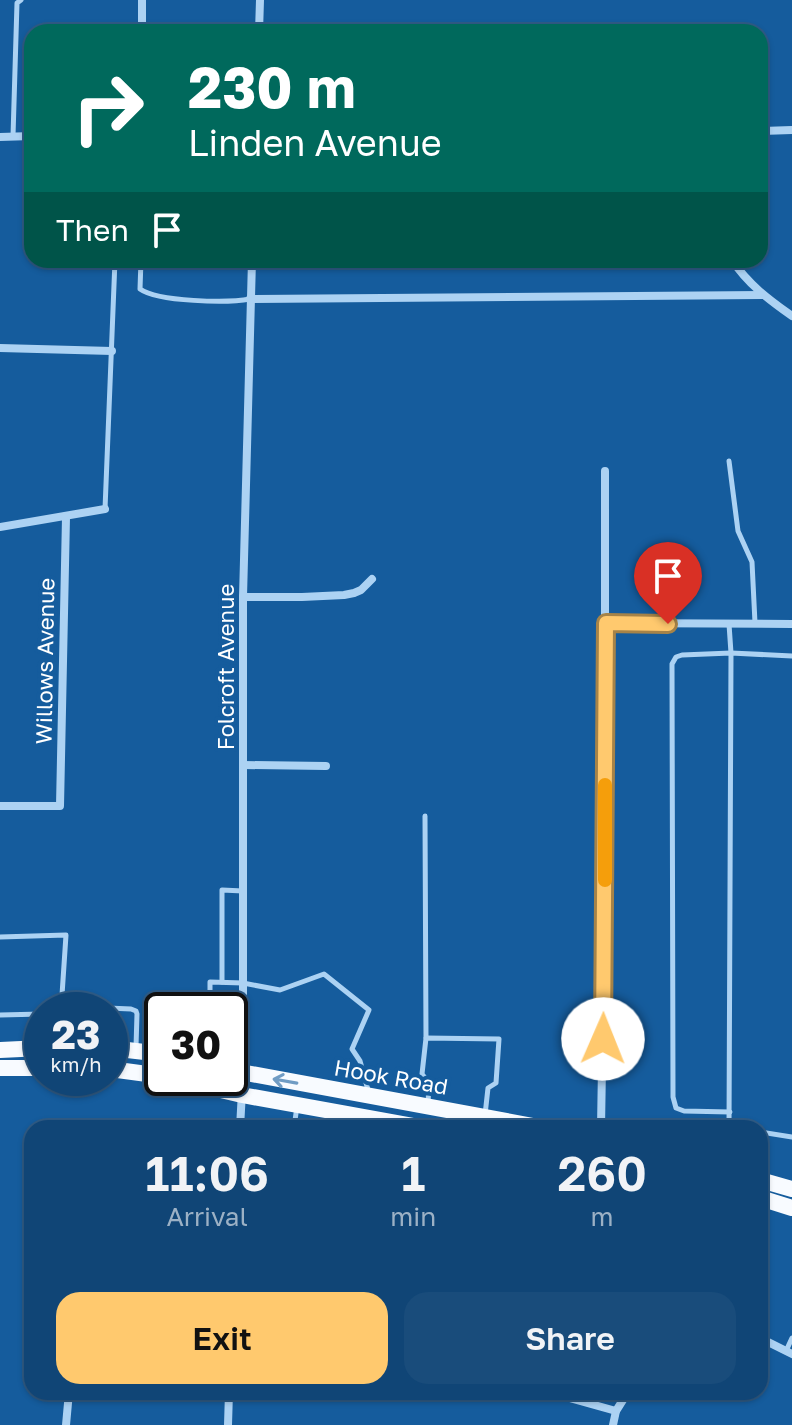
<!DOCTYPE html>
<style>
:root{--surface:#104576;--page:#194c7b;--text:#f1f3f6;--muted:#9cb1c5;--line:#305d88;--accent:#ffc96e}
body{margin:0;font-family:"Golos Text",sans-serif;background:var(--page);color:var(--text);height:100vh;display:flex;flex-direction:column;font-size:30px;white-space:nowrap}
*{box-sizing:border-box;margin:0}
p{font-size:26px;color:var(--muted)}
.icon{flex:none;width:44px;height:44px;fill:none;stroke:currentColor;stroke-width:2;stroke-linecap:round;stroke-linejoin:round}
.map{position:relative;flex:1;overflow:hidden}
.side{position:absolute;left:24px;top:1120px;width:744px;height:280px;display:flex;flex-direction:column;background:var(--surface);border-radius:24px;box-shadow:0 2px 6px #0004,0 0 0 2px var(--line)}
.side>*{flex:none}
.top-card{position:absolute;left:24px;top:24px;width:744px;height:244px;border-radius:24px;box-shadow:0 2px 6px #0004,0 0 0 2px var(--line);background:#00695c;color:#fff;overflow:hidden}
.speed{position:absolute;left:24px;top:992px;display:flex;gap:16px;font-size:40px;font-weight:700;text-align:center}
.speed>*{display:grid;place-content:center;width:104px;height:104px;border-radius:50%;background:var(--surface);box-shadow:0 2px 6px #0004,0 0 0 2px var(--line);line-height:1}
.speed small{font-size:20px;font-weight:400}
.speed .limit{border:4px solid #111;border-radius:12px;background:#fff;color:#111}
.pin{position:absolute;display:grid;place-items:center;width:68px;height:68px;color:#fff;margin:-82px -34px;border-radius:50% 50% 50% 0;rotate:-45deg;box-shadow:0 0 8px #0007}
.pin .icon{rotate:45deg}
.me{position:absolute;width:88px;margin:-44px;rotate:1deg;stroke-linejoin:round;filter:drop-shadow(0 0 6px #0008)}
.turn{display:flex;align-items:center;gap:28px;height:168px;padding:0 32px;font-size:36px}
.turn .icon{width:104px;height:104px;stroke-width:2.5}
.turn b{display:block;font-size:56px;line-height:68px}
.then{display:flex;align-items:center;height:76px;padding:0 32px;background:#0003;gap:16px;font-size:30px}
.eta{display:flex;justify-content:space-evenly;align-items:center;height:136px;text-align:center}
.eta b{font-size:48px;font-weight:600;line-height:56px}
.cta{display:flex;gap:16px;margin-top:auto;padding:16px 32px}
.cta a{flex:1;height:92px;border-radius:24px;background:var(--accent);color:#111;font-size:32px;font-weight:600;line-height:92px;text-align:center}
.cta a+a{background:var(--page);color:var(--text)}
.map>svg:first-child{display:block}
</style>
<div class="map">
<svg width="792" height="1425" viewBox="0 0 792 1425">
<rect width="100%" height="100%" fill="#155c9d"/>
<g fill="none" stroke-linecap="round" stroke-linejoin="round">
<g stroke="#acd2f3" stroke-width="5">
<polyline points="13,136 17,3 21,0"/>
<path d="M141,260L140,289C158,302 228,303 250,299"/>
<polyline points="729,461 738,531 752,562 755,623"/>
<polyline points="105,509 115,260"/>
<polyline points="729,624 731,653 729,1128"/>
<polyline points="425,816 426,1038"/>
<polyline points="0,937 66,935 61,1010"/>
<polyline points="222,982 222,890 243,891"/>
<polyline points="61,1006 131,1009 136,1011 137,1014 136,1047"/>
<polyline points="210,1010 210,982 243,983 280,990 324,974 369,1010 352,1049 360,1061 368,1090"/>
<polyline points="0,1015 42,1014"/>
<polyline points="428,1104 429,1083 422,1074 426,1038 499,1039 496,1083 488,1088 485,1115"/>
<polyline points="730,1112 684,1111 676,1108 673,1097 672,664 676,657 682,655 731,653 792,656"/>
<polyline points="294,1128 297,1106"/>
<polyline points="335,1128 337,1117"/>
<polyline points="760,1132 792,1137"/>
<polyline points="786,1351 792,1338"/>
</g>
<g stroke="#acd2f3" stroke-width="8">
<polyline points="142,0 142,32"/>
<polyline points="259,32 260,0"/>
<polyline points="760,131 792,130"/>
<polyline points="0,137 32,136"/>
<path d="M732,260C748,284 768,299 792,316"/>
<polyline points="250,299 762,295"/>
<polyline points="0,348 112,351"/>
<polyline points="0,527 105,509"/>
<polyline points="243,597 302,597 344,595 354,593 361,590 372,579"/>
<polyline points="606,623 792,624"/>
<polyline points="244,765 326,766"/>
<polyline points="0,806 60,806 66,517"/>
<polyline points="240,1128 243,1073 243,597 252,260"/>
<polyline points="601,1128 605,882 605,471"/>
<polyline points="760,1338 792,1354"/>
<polyline points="548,1392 616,1411"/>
<polyline points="66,1425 69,1392"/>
<polyline points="228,1425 229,1392"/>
<polyline points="613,1425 616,1411 628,1392"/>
</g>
<g stroke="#f8fbff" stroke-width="16">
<polyline points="110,1048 162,1054"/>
<polyline points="0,1050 42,1048"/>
<polyline points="0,1068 42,1068"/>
<polyline points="110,1069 162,1076"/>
<polyline points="230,1070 544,1128"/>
<polyline points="170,1078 242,1095 425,1128"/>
<polyline points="760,1180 792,1189"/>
<polyline points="760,1198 792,1208"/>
</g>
</g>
<defs><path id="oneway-shaft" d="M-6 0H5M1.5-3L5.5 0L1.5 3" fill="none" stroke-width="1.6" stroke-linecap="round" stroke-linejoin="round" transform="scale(2)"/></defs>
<use stroke="#709cc4" href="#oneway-shaft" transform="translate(285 1081) rotate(-170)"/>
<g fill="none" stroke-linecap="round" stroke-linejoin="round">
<defs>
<polyline id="route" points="603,1039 606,623 668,624"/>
</defs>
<use href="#route" stroke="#a68348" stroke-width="20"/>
<use href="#route" stroke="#ffc96e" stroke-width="14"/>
<polyline stroke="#f59e0b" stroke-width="14" points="605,880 605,785"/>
</g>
<g text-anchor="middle" stroke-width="8" stroke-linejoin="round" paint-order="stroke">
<g font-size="22" fill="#fff" stroke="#155c9d">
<text transform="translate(45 661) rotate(-89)" y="8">Willows Avenue</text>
<text transform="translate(226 667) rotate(-90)" y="8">Folcroft Avenue</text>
<text transform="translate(391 1077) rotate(10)" y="8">Hook Road</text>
</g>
</g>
</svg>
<div class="speed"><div>23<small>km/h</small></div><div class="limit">30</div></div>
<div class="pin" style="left:668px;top:624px;background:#d93025"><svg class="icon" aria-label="arrive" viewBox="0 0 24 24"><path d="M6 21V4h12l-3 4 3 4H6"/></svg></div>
<svg class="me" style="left:603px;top:1039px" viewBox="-20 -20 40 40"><circle r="19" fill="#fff"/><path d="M0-13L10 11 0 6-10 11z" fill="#ffc96e"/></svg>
<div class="top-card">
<div class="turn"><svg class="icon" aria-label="right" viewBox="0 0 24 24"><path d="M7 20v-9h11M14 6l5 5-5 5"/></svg><div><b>230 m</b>Linden Avenue</div></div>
<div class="then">Then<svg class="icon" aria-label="arrive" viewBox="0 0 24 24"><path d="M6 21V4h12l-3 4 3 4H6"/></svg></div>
</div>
<section class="side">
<div class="eta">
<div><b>11:06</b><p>Arrival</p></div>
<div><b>1</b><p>min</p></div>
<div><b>260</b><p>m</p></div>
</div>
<div class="cta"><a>Exit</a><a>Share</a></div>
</section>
</div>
